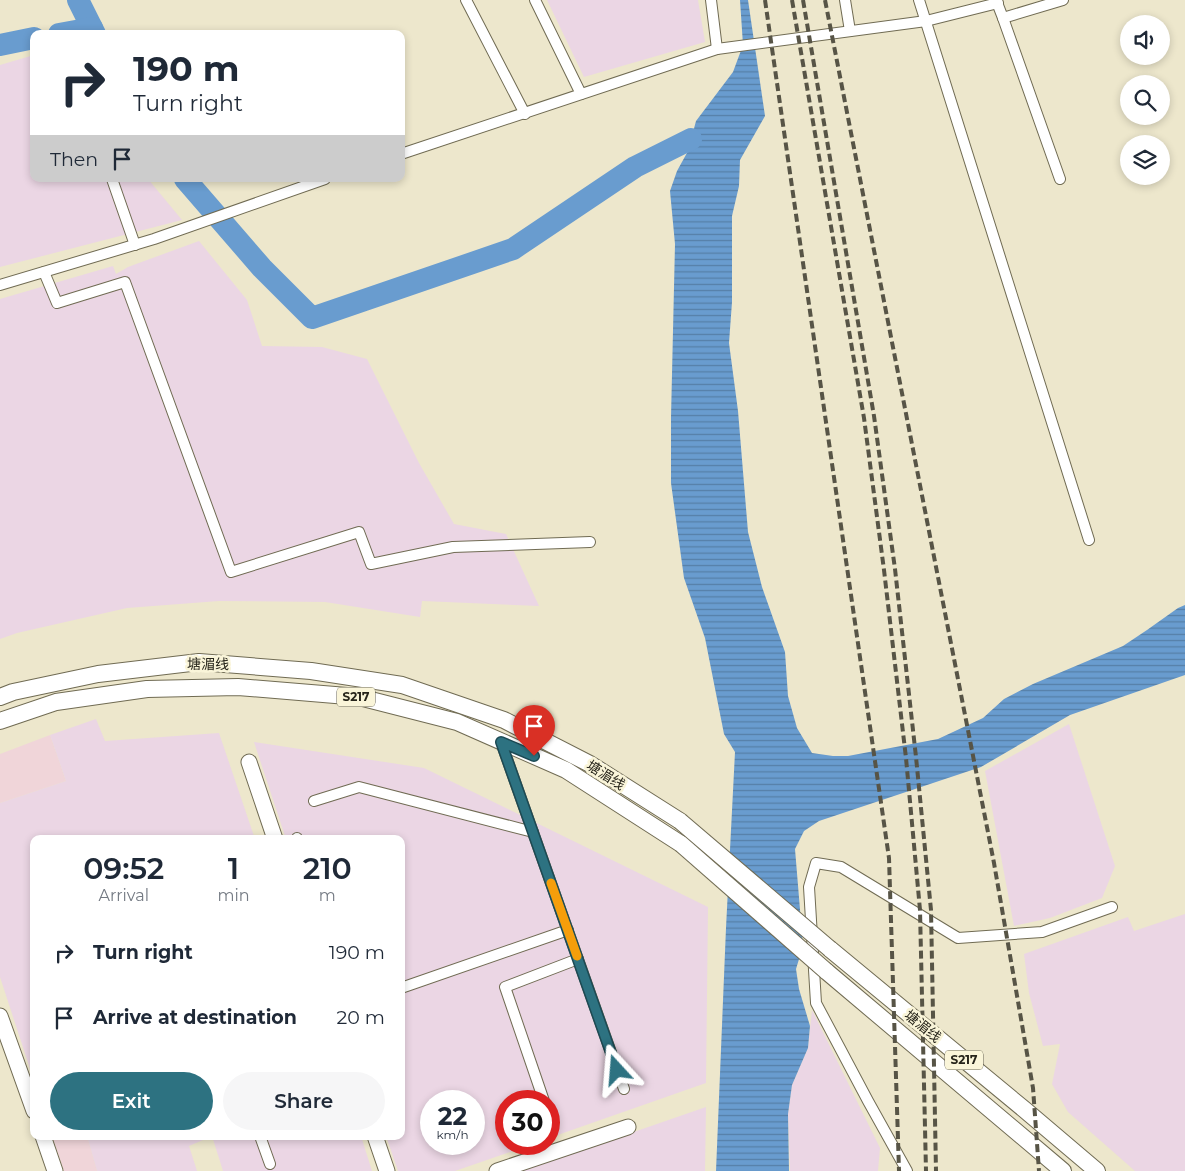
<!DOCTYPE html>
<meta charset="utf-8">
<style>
:root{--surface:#fff;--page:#f6f6f7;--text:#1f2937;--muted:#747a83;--accent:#2d7281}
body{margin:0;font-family:Montserrat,"Noto Sans SC",sans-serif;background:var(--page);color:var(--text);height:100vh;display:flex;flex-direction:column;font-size:19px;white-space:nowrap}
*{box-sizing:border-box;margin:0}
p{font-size:16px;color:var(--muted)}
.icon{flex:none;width:28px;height:28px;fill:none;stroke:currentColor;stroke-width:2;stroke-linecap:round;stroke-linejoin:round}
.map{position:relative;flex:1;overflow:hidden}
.details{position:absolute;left:30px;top:835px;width:375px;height:305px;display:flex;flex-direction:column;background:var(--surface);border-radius:10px;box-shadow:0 2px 8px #0003}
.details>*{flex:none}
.guide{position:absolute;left:30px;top:30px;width:375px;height:152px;border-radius:10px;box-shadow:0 2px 8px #0003;background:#fff;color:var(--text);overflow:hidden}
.fabs{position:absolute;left:1120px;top:15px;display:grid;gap:10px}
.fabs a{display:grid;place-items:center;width:50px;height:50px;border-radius:50%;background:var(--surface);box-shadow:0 2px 8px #0003;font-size:25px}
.speed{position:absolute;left:420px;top:1090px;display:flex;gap:10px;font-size:25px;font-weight:700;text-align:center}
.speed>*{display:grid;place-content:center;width:65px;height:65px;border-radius:50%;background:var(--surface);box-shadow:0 2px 8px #0003;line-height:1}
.speed small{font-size:12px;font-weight:400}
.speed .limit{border:8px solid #d22;background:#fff;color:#111}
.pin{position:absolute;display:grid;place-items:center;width:42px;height:42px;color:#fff;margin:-51px -21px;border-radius:50% 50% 50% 0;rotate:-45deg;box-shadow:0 0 5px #0007}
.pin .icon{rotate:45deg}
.me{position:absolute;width:55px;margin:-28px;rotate:341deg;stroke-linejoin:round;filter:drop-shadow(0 0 4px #0008)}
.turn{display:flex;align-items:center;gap:18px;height:105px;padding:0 20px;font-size:22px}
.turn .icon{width:65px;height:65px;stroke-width:2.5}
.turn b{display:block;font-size:35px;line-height:42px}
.then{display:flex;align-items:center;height:48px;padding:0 20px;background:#0003;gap:10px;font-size:19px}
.eta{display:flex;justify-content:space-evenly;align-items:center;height:85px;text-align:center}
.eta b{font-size:30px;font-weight:600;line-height:35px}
.cta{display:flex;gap:10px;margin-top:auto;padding:10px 20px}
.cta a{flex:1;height:58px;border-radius:30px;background:var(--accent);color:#fff;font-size:20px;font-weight:600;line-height:58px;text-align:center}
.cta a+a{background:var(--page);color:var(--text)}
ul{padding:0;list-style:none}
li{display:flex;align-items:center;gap:15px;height:65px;padding:0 20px}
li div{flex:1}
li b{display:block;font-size:19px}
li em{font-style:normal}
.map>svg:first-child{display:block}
</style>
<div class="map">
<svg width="1185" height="1171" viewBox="0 0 1185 1171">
<defs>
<pattern id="water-rules" width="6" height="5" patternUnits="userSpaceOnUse" patternTransform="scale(1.25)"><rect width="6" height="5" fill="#699ccf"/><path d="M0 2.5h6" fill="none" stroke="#567fa7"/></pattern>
</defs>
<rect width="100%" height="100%" fill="#ede7cc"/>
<g fill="#f0d5d9">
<polygon points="50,735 66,781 0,803 0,754"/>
<polygon points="52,1136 87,1136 97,1171 64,1171"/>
</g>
<g fill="#ebd6e4" fill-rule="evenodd">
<polygon points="547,0 698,0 705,42 584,77"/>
<polygon points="34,55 34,179 148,179 182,220 0,267 0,65"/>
<polygon points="199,241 247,300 262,346 322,347 367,359 419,463 454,524 506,534 539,606 422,601 420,617 325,602 219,601 127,608 17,633 0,639 0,299 113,266 116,274 128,267"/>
<polygon points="96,719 105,741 219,733 255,839 34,839 34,1081 0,977 0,803 66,781 50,735"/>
<polygon points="1069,724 1115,866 1102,898 1050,918 1014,926 985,771"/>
<path d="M254,742L424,768L708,907L706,1083L549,1138V1101H506V1144H533L455,1171H398L386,1136H401V839H286ZM431,1101H474V1144H431Z"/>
<polygon points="1185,914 1185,1171 1135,1171 1068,1112 1052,1084 1060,1044 1043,1046 1029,993 1024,954 1128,917 1134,931"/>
<polygon points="812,1010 880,1148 878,1171 790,1171 788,1114 792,1085 808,1048"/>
<polygon points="706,1107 705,1171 521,1171"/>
<polygon points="87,1136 210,1136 210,1137 189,1146 197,1171 97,1171"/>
<polygon points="212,1136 361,1136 372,1171 223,1171"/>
</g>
<polygon fill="url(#water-rules)" points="740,0 748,0 765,116 740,160 739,186 732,216 732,302 729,343 738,411 748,532 762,587 785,652 788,696 797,728 812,753 833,756 848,756 938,739 983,718 1004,699 1033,684 1123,646 1147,630 1178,608 1185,605 1185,675 1070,715 981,767 819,821 804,831 795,849 803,946 796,969 799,989 810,1026 808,1048 792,1085 788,1114 789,1171 716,1171 726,928 735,752 724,734 705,638 684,578 671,483 671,418 675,244 670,191 677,171 688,151 696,121 733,72 743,45"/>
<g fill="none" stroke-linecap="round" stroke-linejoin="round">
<g stroke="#699ccf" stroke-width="22">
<polyline points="78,0 95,34"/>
<polyline points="59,34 92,28"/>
<polyline points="0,45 34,38"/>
<polyline points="185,179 262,268 312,318 513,249 635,167 691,139"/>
</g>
<defs>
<g id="street">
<polyline points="466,0 525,114"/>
<polyline points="535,0 581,94"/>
<polyline points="711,0 717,49"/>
<polyline points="845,0 850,31"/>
<polyline points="919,0 1089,540"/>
<polyline points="996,0 1003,18 1063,0"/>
<polyline points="1003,18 1060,179"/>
<polyline points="401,154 717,49 926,21 998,3"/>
<polyline points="112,179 135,245"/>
<polyline points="44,272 57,303 125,282 231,572 359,532 371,564 453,547 590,542"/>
<polyline points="0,285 154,239 325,179"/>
<polyline points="501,742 624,1089"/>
<polyline points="314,801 359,787 533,832"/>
<polyline points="297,838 297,839"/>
<polyline points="401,988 568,930"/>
<polyline points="544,1101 505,987 578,959"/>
<polyline points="260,1136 270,1164"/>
<polyline points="907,1171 868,1101 816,1003 809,887 816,863 841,867 958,938 1042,932 1112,907"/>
</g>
<g id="secondary">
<polyline points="249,762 275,839"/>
<polyline points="0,1016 34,1111"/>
<polyline points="43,1136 55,1171"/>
<polyline points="375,1136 387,1171"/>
<polyline points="497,1171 628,1127"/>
</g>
<g id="primary">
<polyline points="0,697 13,692 98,674 199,662 311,671 402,685 504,720 590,764 680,821"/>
<polyline points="0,721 56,702 147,689 238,687 359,697 457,722 566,770 681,844"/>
<polyline points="830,949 1025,1110 1097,1171"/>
<polyline points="826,971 1063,1171"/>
</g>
</defs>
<use href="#street" stroke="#706b53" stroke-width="12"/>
<use href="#secondary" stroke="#706b53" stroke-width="17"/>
<use href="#primary" stroke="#706b53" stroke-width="18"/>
<use href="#street" stroke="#fff" stroke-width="10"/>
<use href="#secondary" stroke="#fff" stroke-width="15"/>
<use href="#primary" stroke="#fff" stroke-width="16"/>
<g stroke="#575446" stroke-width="4" stroke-dasharray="8 4" stroke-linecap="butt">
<polyline points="765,0 889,858 899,1171"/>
<polyline points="792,0 864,418 884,570 906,758 920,910 926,1171"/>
<polyline points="803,0 874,416 895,569 916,757 931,910 936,1171"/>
<polyline points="825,0 994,863 1033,1088 1039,1171"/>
</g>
<defs>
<g id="primary-bridge">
<polyline points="680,821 830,949"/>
<polyline points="681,844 826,971"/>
</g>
</defs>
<use href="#primary-bridge" stroke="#706b53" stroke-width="18" stroke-linecap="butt"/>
<use href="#primary-bridge" stroke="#fff" stroke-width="16"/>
</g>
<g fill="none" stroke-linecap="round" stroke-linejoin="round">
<defs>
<polyline id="route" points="534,756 501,742 617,1070"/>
</defs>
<use href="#route" stroke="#1d4a54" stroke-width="12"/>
<use href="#route" stroke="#2d7281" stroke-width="9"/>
<polyline stroke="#f59e0b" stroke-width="9" points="551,883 577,956"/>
</g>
<g text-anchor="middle" stroke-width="5" stroke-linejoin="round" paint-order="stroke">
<g fill="#faf5d9" stroke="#666353" stroke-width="1">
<rect x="337" y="687.5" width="38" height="19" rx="4"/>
<rect x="945" y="1050.5" width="38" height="19" rx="4"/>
</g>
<g font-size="12" font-weight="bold" fill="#26241a">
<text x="356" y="701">S217</text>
<text x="964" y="1064">S217</text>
</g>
<g font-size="14" fill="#26241a" stroke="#faf5d9">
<text transform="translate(208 664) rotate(1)" y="5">塘湄线</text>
<text transform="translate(606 775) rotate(32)" y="5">塘湄线</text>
<text transform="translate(923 1026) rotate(39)" y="5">塘湄线</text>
</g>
</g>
</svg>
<div class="fabs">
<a><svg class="icon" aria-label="sound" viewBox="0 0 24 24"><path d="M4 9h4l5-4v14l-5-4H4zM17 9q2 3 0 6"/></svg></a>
<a><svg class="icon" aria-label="search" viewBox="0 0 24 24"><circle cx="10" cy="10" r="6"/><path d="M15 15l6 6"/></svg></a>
<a><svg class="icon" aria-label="layers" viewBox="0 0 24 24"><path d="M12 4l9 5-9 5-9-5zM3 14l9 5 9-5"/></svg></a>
</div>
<div class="speed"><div>22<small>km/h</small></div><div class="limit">30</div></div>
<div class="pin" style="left:534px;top:756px;background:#d93025"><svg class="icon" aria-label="arrive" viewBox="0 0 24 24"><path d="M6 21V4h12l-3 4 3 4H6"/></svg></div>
<svg class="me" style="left:617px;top:1070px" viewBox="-20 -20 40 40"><path d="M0-17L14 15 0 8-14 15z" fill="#2d7281" stroke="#fff" stroke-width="4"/></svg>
<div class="guide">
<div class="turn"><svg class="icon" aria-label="right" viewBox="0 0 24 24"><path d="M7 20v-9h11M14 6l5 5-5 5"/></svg><div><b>190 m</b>Turn right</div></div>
<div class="then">Then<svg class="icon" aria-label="arrive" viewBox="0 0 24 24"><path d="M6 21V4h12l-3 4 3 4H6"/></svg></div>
</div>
<section class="details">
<div class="eta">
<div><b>09:52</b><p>Arrival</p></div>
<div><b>1</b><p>min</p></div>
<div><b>210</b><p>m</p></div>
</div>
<ul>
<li><svg class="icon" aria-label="right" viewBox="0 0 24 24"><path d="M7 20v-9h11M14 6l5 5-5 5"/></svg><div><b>Turn right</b></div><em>190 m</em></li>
<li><svg class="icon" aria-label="arrive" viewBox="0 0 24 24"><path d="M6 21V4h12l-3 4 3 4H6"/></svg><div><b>Arrive at destination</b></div><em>20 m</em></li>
</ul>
<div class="cta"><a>Exit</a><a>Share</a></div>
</section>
</div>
